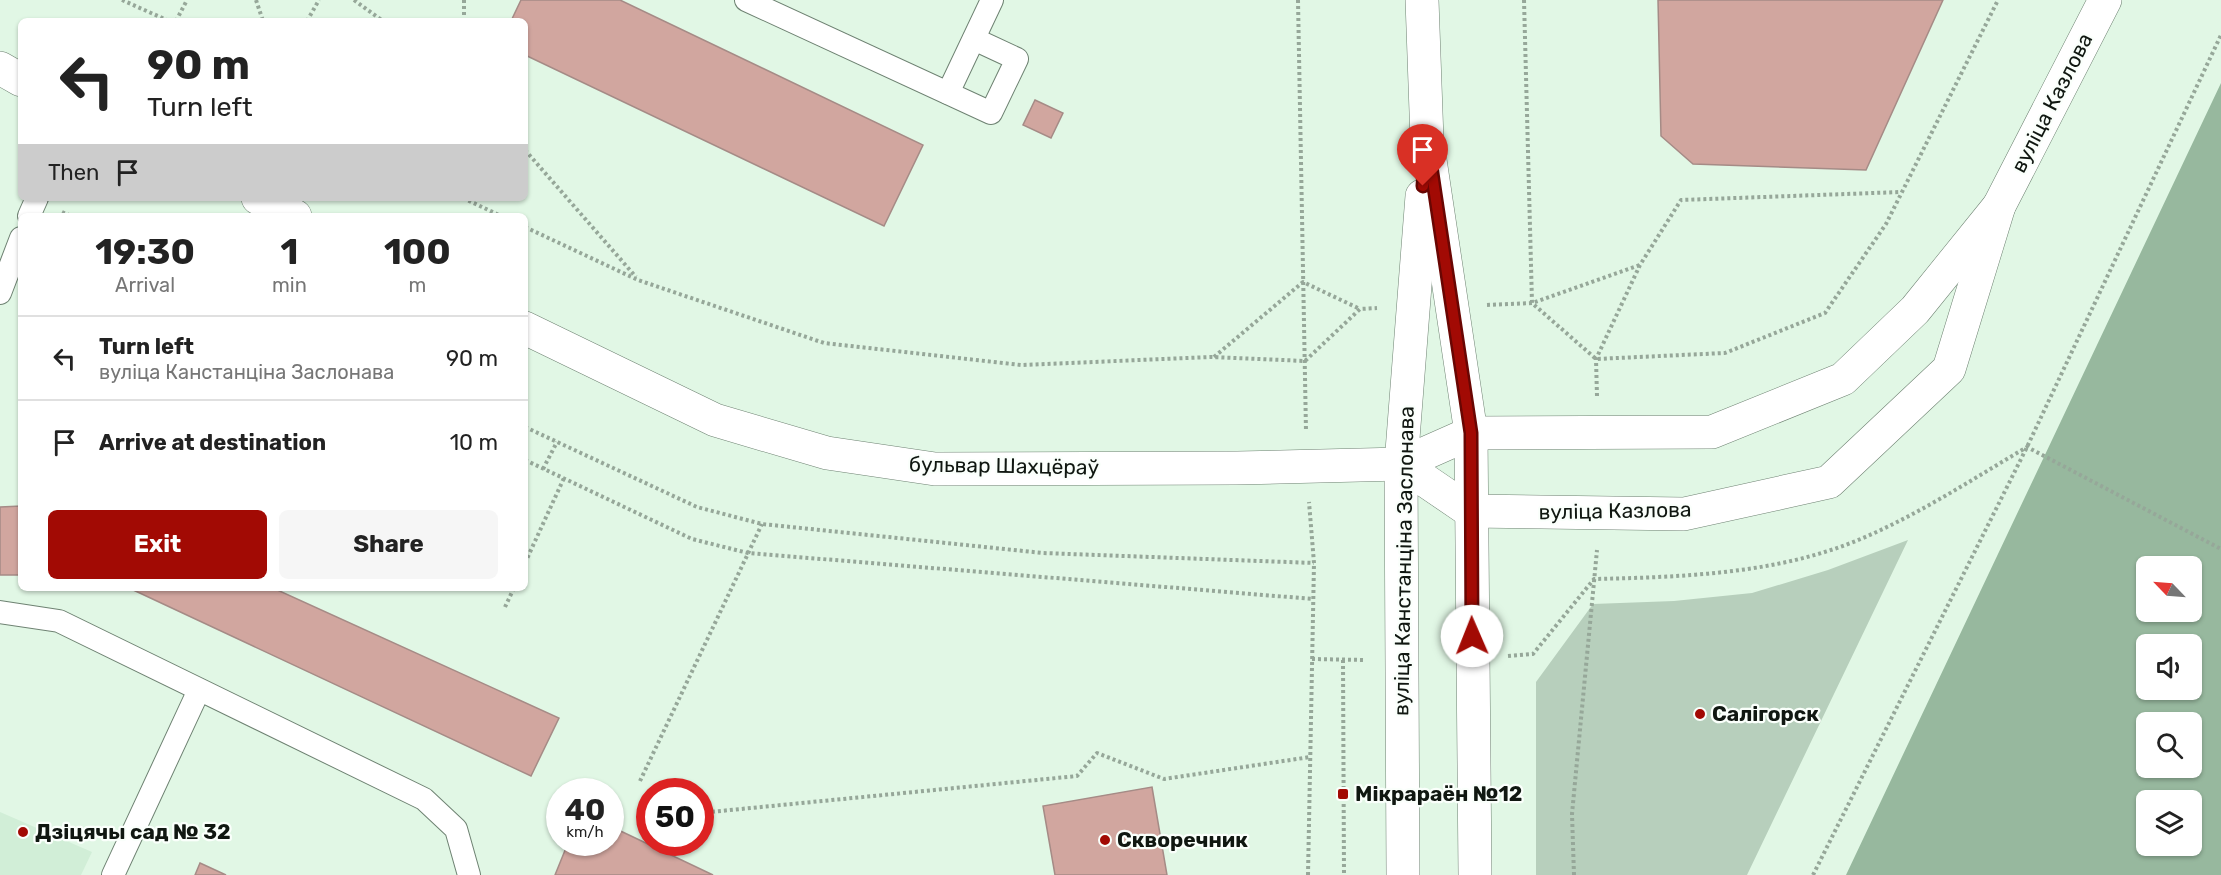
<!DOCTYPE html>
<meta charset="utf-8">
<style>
:root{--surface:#fff;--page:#f6f6f6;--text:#222;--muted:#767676;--line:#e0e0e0;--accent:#a20a04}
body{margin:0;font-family:Rubik,sans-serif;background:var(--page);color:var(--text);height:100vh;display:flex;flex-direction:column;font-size:22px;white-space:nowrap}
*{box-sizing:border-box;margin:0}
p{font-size:20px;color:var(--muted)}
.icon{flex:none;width:33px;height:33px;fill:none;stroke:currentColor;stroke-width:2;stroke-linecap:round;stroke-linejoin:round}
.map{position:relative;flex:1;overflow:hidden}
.panel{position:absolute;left:18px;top:213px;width:510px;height:378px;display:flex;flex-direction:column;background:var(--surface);border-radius:9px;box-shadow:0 2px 4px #0004}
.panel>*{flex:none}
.guide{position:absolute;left:18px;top:18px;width:510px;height:183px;border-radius:9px;box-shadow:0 2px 4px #0004;background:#fff;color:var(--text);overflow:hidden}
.needle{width:39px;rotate:295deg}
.tools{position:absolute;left:2136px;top:556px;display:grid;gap:12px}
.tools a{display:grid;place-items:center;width:66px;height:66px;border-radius:9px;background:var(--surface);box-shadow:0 2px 4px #0004;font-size:30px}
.speed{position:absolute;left:546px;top:778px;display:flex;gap:12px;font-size:30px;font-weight:700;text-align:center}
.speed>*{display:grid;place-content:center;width:78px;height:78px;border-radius:50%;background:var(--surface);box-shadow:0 2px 4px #0004;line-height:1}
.speed small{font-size:15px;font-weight:400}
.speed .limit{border:9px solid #d22;background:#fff;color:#111}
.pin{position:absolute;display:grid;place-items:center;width:51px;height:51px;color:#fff;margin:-62px -26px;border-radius:50% 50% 50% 0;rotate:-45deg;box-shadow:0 0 6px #0007}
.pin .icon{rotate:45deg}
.me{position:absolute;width:66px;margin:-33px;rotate:359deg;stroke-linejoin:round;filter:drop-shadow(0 0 4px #0008)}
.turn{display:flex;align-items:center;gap:21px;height:126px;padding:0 30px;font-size:27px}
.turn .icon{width:78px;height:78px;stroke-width:2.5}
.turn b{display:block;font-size:42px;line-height:51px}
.then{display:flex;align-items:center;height:57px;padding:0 30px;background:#0003;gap:12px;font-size:22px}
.eta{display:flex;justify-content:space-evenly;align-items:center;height:102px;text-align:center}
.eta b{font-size:36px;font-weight:700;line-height:42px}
.button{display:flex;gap:12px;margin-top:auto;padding:12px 30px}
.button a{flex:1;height:69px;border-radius:9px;background:var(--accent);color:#fff;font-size:24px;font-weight:700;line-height:69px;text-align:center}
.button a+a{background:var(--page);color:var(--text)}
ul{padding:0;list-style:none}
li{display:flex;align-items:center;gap:18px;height:84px;padding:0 30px;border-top:2px solid var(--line)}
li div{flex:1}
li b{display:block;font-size:22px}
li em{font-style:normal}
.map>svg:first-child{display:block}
</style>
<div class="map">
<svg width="2221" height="875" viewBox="0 0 2221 875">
<rect width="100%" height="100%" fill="#e1f7e5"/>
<polygon fill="#d1eed7" points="0,812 92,852 81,875 0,875"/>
<polygon fill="#b7cfbc" points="1908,540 1747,875 1536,875 1536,682 1593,604 1674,601 1752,593 1828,570"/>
<path fill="#97b89e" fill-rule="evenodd" d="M2221,83V875H1846ZM2146,567H2192V612H2146ZM2146,645H2192V690H2146ZM2146,723H2192V768H2146ZM2146,801H2192V846H2146Z"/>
<g fill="#d1a69f" stroke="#a58b86" stroke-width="1.5">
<polygon points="521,0 620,0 923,145 884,226 525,55 525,21 511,21"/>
<polygon points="1658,0 1943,0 1866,170 1693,164 1661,136"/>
<polygon points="1035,100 1063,113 1051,138 1023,125"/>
<polygon points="21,506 21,575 0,575 0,507"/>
<polygon points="129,588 273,588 559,718 531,776"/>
<polygon points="1152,787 1167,875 1055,875 1043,806"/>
<polygon points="610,826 713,875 555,875 568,843 610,843"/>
<polygon points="200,863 226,875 195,875"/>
</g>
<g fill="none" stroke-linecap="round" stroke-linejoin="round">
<defs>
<g id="lane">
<polyline points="746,0 991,113 1017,59 974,39"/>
<polyline points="948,93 992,0"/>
<polyline points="29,216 37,198"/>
<polyline points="0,293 21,238"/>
<polyline points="0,612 59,621 424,799 456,829 469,875"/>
<polyline points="113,875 199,690"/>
</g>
<g id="secondary">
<polyline points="1422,0 1427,140 1471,433 1475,875"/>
<polyline points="0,68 21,80"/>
<polyline points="258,198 295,216"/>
<polyline points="525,328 715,420 827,453 935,469 1237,468 1401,464 1471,433 1712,432 1843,379 1915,310 1999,206"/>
<polyline points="1401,464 1470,511 1684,514 1829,482 1949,369 1999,206 2105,0"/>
<polyline points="1403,875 1401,464 1422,196"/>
</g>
</defs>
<use href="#lane" stroke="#6e8272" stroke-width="24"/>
<use href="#secondary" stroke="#6e8272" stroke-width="34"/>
<g stroke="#96a799" stroke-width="4" stroke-dasharray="3 3" stroke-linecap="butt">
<polyline points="122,0 169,21"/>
<polyline points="256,0 263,21"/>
<polyline points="354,0 383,21"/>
<polyline points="464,0 464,21"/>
<polyline points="1298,0 1306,431"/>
<polyline points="1524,0 1532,303 1596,359 1725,353 1825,313 1886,224 1998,0"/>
<polyline points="176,21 187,0"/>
<polyline points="307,21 319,0"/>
<polyline points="525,150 636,277"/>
<polyline points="463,198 501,216"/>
<polyline points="62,212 71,216"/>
<polyline points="525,227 638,280 824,343 1021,365 1212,357 1305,361 1360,309 1377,308"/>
<polyline points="1487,305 1532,303 1640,265"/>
<polyline points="1214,357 1303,282 1360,309"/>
<polyline points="1597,396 1596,359 1640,265 1681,200 1901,192"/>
<polyline points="525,427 697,507 762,524 1043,553 1314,563"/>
<polyline points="525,460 692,539 748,553 1313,599"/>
<polyline points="543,469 557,442"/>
<polyline points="525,563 564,478"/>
<polyline points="505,607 514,588"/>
<path d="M1508,656L1533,654L1594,579C1684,577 1779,574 1863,538C1921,513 1973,479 2027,447L2221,549"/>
<polyline points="1312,659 1365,660"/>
<polyline points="1343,660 1344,875"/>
<polyline points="640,781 762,524"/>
<polyline points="700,813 1077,776 1097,753 1164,779 1310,757"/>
<polyline points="1308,875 1314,563 1309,502"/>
<polyline points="1574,875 1572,814 1597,550"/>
<polyline points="1813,875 2027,447 2221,35"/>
</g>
<use href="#lane" stroke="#fff" stroke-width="22"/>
<use href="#secondary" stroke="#fff" stroke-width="33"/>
</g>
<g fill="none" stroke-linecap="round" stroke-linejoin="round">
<defs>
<polyline id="route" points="1423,186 1427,140 1471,433 1472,636"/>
</defs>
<use href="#route" stroke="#690603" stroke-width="15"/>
<use href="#route" stroke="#a20a04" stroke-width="10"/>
</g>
<g fill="#a20a04" stroke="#fafffb" stroke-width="2">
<circle cx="1700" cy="714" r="6"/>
<rect x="1337" y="788" width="12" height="12" rx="3"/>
<circle cx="23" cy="832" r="6"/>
<circle cx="1105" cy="840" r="6"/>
</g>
<g text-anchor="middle" stroke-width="4.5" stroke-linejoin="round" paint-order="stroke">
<g font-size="21" fill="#101711" stroke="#fafffb">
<text transform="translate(2052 103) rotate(-63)" y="7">вуліца Казлова</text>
<text transform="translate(1004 466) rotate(1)" y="7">бульвар Шахцёраў</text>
<text transform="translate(1615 511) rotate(-1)" y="7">вуліца Казлова</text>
<text transform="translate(1404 561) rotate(-89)" y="7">вуліца Канстанціна Заслонава</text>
</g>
<g font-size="21" font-weight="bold" fill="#101711" stroke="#fafffb" text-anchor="start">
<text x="1712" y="721">Салігорск</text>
<text x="1355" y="801">Мікрараён №12</text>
<text x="35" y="839">Дзіцячы сад № 32</text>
<text x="1117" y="847">Скворечник</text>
</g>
</g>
</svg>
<div class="tools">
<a><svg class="needle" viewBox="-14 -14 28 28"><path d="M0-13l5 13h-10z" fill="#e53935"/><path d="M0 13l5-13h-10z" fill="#767676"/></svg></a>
<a><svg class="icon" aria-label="sound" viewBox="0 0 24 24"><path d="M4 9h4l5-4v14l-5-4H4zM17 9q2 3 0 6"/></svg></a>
<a><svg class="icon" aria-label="search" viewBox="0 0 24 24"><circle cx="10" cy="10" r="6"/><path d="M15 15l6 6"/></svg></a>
<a><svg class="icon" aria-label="layers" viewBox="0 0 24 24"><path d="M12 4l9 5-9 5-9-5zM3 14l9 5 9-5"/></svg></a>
</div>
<div class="speed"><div>40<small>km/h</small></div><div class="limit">50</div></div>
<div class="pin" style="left:1423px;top:186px;background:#d93025"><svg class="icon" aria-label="arrive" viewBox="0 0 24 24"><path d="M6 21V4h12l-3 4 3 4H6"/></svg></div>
<svg class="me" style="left:1472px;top:636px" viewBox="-20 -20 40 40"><circle r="19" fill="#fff"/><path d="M0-13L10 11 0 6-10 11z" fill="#a20a04"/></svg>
<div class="guide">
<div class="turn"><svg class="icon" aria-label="left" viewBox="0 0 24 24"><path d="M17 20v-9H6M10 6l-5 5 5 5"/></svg><div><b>90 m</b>Turn left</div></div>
<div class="then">Then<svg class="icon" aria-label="arrive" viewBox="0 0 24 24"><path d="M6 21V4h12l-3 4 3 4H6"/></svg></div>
</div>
<section class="panel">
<div class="eta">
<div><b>19:30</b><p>Arrival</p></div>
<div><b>1</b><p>min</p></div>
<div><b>100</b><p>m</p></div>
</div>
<ul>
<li><svg class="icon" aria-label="left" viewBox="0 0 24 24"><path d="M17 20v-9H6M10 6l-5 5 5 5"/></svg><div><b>Turn left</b><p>вуліца Канстанціна Заслонава</p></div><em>90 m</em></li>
<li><svg class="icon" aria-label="arrive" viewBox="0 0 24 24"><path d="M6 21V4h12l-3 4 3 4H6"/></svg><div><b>Arrive at destination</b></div><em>10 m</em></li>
</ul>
<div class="button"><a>Exit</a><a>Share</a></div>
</section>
</div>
